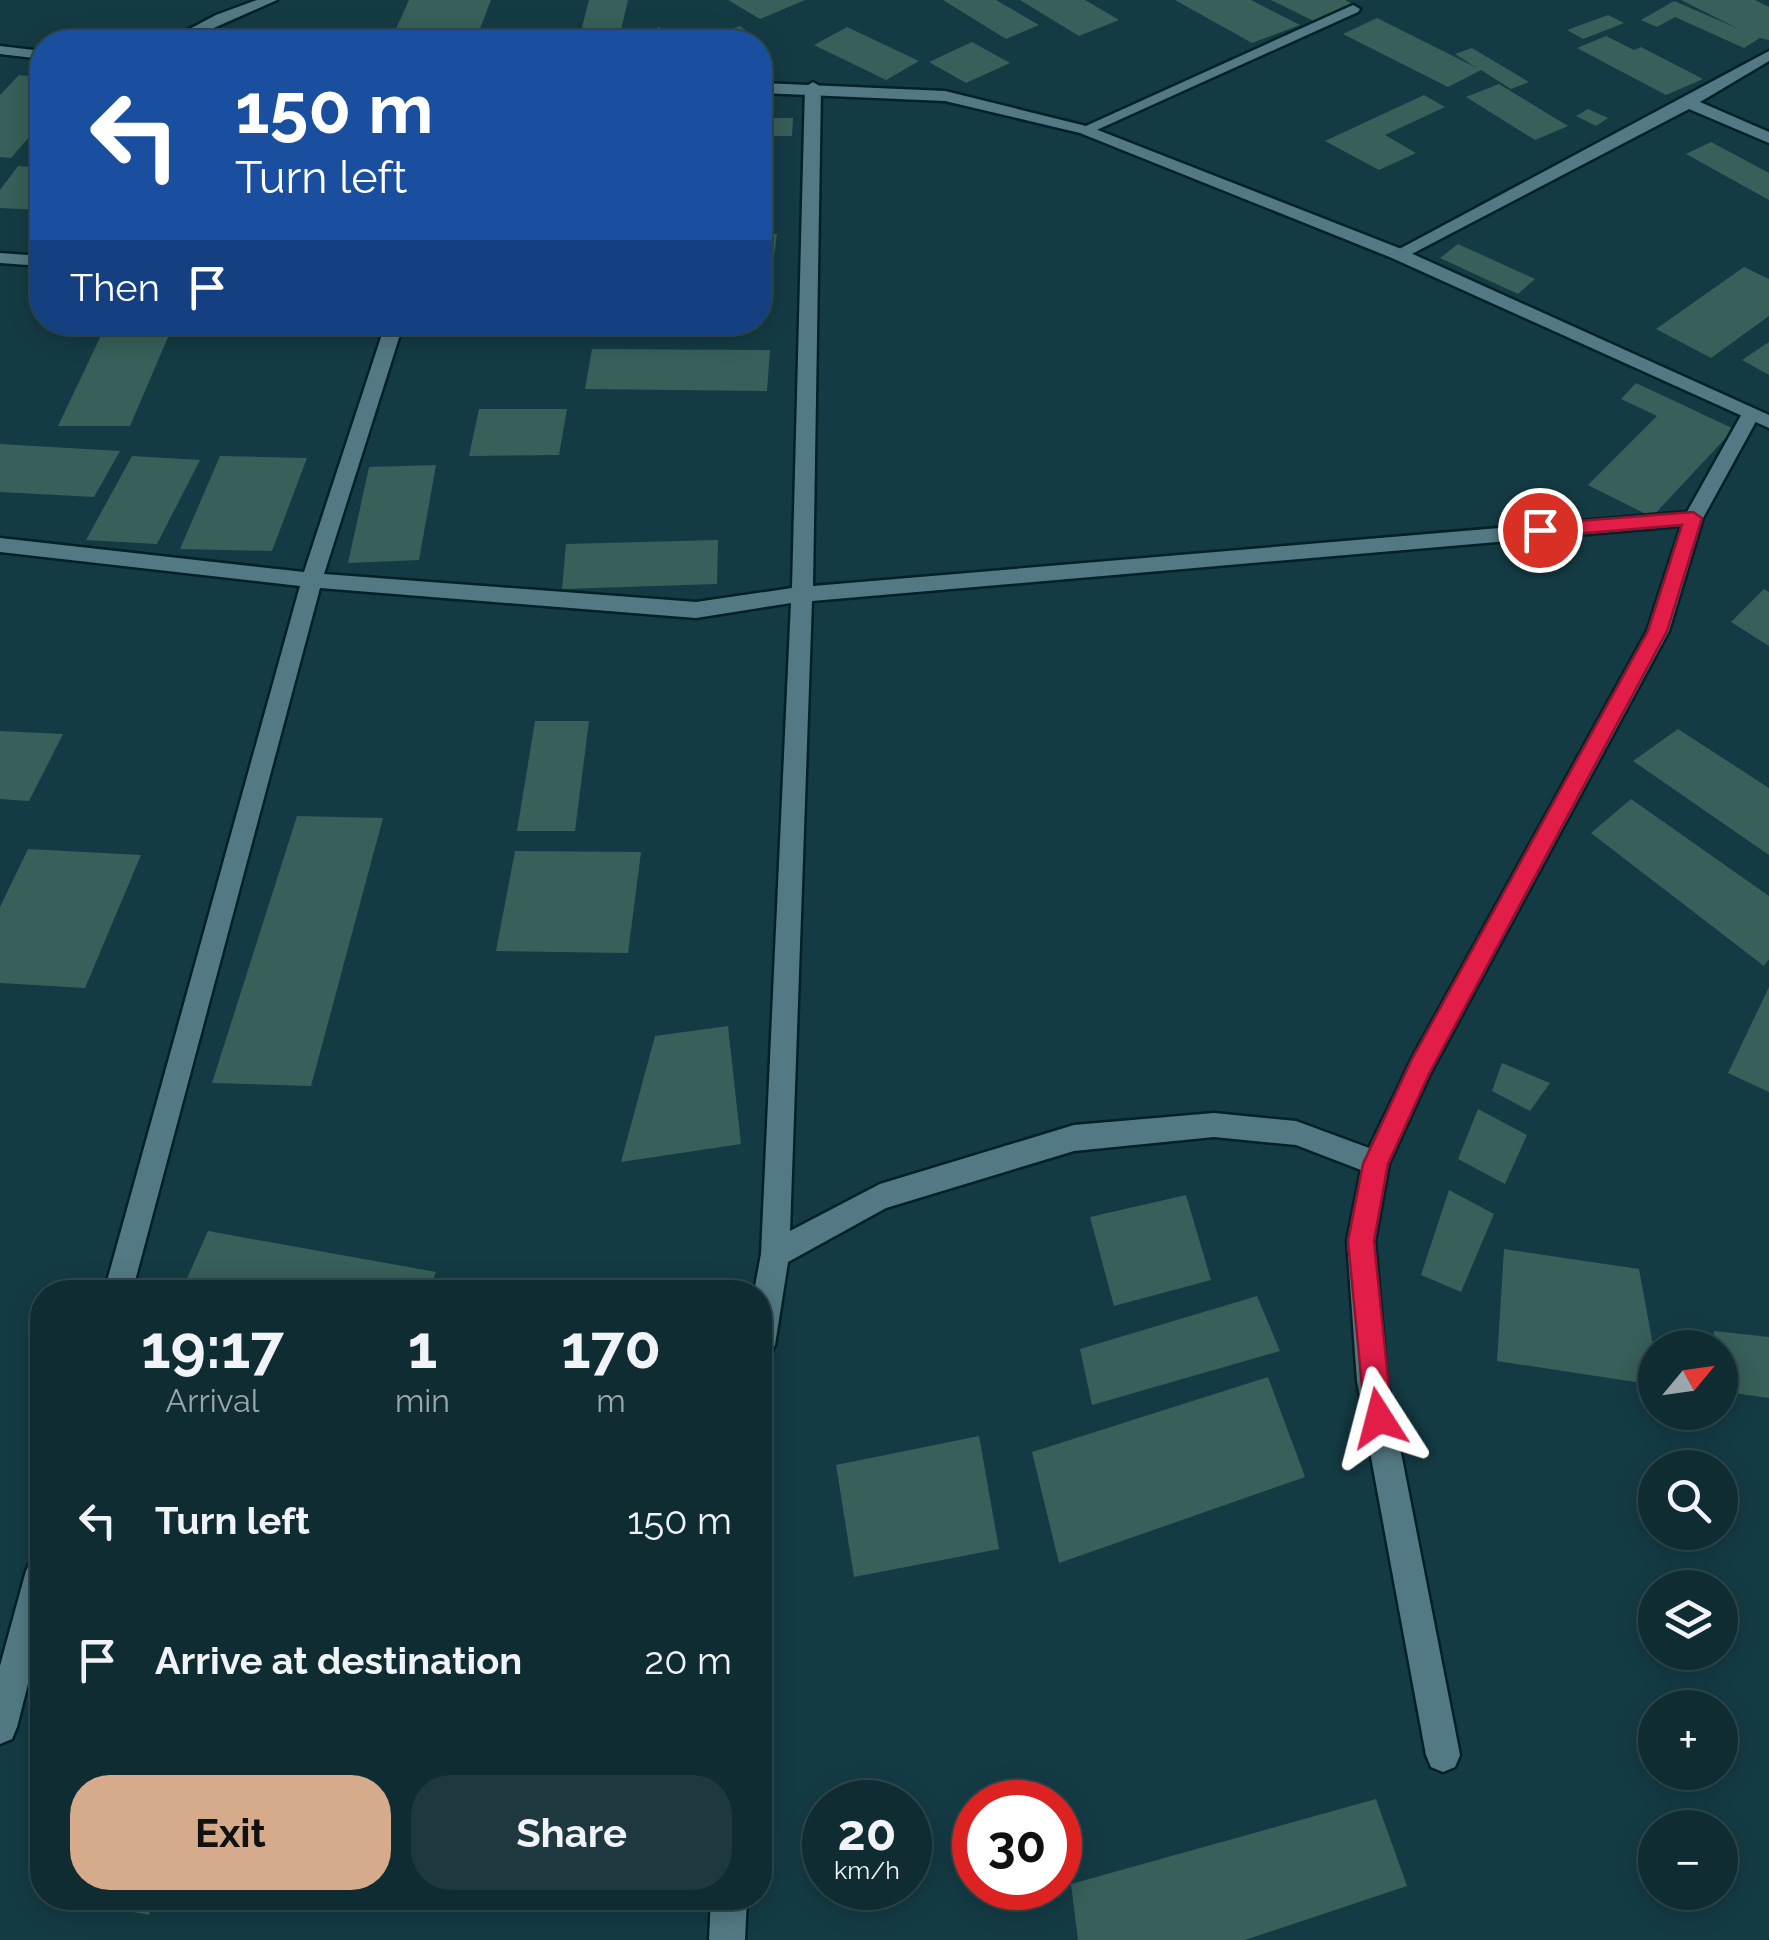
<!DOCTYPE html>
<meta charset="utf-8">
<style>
:root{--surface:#0f2c33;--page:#1d383f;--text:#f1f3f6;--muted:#9ba7ac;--line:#2f484e;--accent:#d6ab8b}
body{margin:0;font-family:Raleway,sans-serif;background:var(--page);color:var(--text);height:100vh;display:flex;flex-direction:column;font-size:38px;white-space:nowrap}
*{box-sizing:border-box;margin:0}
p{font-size:32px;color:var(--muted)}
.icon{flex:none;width:55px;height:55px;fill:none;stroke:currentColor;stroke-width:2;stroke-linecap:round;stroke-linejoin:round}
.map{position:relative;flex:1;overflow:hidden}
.drawer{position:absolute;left:30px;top:1280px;width:742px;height:630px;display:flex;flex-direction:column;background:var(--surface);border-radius:40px;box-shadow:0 5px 25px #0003,0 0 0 2px var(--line)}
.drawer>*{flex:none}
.guide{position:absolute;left:30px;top:30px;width:742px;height:305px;border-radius:40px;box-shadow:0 5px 25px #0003,0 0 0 2px var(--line);background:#1a4fa0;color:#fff;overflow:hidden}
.needle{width:65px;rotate:61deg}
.fabs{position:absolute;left:1638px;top:1330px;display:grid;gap:20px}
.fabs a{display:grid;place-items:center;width:100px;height:100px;border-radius:50%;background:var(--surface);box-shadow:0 5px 25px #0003,0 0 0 2px var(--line);font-size:50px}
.speed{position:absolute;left:802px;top:1780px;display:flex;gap:20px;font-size:50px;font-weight:700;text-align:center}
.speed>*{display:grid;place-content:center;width:130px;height:130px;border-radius:50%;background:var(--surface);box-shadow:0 5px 25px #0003,0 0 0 2px var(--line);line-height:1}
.speed small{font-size:25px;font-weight:400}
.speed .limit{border:15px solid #d22;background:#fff;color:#111}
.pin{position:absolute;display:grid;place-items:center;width:85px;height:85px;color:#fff;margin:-42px;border:5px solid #fff;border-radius:50%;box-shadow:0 2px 10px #0007}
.me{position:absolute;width:110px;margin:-55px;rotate:351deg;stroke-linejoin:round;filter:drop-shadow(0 0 8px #0008)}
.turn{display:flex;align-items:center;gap:35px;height:210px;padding:0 40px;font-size:45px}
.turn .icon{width:130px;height:130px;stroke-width:2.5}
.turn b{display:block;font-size:70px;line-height:85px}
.then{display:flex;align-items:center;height:95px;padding:0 40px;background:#0003;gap:20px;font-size:38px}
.eta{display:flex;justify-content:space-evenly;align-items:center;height:170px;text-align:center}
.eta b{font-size:60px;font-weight:700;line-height:70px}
.action{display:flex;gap:20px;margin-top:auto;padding:20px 40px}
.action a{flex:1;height:115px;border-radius:40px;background:var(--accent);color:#111;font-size:40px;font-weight:700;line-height:115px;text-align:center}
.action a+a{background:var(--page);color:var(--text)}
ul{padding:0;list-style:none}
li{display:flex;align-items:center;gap:30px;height:140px;padding:0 40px}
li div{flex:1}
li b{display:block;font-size:38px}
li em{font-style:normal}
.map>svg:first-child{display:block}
</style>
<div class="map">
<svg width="1769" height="1940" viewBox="0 0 1769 1940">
<rect width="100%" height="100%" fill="#143b44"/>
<g fill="#385f59">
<polygon points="409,0 491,0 475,42 390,42"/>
<polygon points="589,0 628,0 619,39 579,39"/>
<polygon points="728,0 805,0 760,19"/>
<polygon points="943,0 996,0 1039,25 1006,39"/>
<polygon points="1020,0 1085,0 1119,20 1079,36"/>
<polygon points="1175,0 1251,0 1300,25 1252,43"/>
<polygon points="1271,0 1345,0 1353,4 1320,24"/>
<polygon points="1681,0 1755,0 1769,7 1769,40 1760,38 1744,48 1675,17 1657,27 1641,20 1674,1 1739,29"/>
<polygon points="1608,15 1624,23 1583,39 1567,30"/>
<polygon points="1377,18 1477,68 1455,54 1472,48 1529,82 1511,89 1481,70 1448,87 1343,34"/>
<polygon points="740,26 756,38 743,42 702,39"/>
<polygon points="659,27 689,42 626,42"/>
<polygon points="847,27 919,61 886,80 814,45"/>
<polygon points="1606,36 1634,50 1641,47 1703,79 1666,95 1577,48"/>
<polygon points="972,42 1010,63 966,83 929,62"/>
<polygon points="19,75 42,77 42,122 11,158 0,157 0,95"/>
<polygon points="1499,84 1568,126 1535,140 1466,97"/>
<polygon points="1424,95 1445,107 1385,135 1416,153 1379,170 1325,141"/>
<polygon points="1588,109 1608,118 1596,126 1576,116"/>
<polygon points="760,118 793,118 792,136 760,136"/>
<polygon points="1711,142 1769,173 1769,200 1686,154"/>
<polygon points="18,166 42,168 42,210 0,208 0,190"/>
<polygon points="760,234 777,234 769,293 760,293"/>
<polygon points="1458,244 1535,279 1518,294 1440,258"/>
<polygon points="1744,267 1769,279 1769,316 1711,358 1656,329"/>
<polygon points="107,323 174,323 130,426 58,426"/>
<polygon points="1769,342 1769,375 1742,360"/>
<polygon points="592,349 770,350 767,391 585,389"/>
<polygon points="1636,383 1734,429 1652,517 1588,485 1657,416 1621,399"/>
<polygon points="479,409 567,409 559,455 469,456"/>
<polygon points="0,444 120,451 94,497 0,492"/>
<polygon points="132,456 200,460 157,544 86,540"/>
<polygon points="220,456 307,458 272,551 180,549"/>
<polygon points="436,465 419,560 348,563 369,467"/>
<polygon points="718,540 717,584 562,589 566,544"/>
<polygon points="1764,589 1769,592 1769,646 1731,622"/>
<polygon points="535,721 589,721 575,831 517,831"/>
<polygon points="1678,729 1769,788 1769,855 1633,761"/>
<polygon points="0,731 63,734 29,801 0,799"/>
<polygon points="1631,799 1769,896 1769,959 1764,966 1591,833"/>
<polygon points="297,816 383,818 311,1086 212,1083"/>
<polygon points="28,849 141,855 85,988 0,983 0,907"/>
<polygon points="515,851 641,852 628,953 496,951"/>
<polygon points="1769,987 1769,1092 1728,1073"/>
<polygon points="728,1026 741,1144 621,1162 655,1036"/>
<polygon points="1502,1063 1550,1083 1530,1111 1492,1091"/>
<polygon points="1478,1109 1527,1135 1505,1184 1458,1159"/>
<polygon points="1449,1190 1494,1214 1461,1292 1421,1275"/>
<polygon points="1186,1195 1211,1280 1114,1306 1090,1217"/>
<polygon points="208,1231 436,1272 428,1292 181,1292"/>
<polygon points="1504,1249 1639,1269 1655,1356 1655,1385 1497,1361"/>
<polygon points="1257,1296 1280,1351 1092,1405 1080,1349"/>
<polygon points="1714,1331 1769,1337 1769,1398 1720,1391 1720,1348 1713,1348"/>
<polygon points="1268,1377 1305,1477 1059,1563 1032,1452"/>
<polygon points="979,1436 999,1549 854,1577 836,1465"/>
<polygon points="1376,1799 1407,1886 1245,1940 1078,1940 1071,1884"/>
<polygon points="61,1898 155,1898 149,1915"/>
</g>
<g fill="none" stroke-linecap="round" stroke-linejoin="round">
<defs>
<g id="street">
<polygon points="257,0 277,0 182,42 165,42 216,15"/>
<polygon points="1353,5 1360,9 1358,12 1090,133 1077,130"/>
<polygon points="1769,51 1769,61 1700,102 1769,132 1769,143 1689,109 1404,258 1390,254"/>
<path d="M813,82L821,87L813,586L1687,512L1744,410L1751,408L1760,414L1703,518L1669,631L1430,1074L1389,1164L1375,1241L1387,1381L1460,1755L1455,1767L1443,1772L1431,1767L1426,1755L1357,1381L1347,1241L1361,1170L1296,1145L1214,1137L1074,1151L886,1208L788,1262L775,1345L770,1355L760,1360V1292H754L761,1254L791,603L696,618L320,588L132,1292H104L300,586L0,552V538L304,572L386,322H404L324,574L696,602L792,588L805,87ZM1681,526L1647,631L1412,1058L1369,1148L1296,1121L1214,1113L1074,1125L880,1184L790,1231L812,601Z"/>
<polygon points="0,253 42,256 42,266 0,263"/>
<polygon points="42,1555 42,1629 17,1727 12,1739 0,1744 0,1666 26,1571 31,1560"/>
<polygon points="711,1898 747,1898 745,1940 709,1940"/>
</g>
<g id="secondary">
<polygon points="0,46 42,51 42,59 0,54"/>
<polygon points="760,83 945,91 1090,127 1404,250 1769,415 1769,428 1392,258 1080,133 945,101 760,93"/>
</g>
</defs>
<use href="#street" stroke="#032127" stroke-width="5"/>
<use href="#secondary" stroke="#032127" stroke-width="5"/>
<use href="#street" fill="#537a84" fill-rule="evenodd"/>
<use href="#secondary" fill="#537a84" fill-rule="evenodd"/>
</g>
<polygon fill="#e11d48" stroke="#92132f" stroke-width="2.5" points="1693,512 1702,518 1667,631 1429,1074 1388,1164 1374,1241 1392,1418 1388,1428 1379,1432 1369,1428 1365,1418 1348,1241 1363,1164 1412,1059 1648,631 1682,525 1540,537 1531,530 1540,524"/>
</svg>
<div class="fabs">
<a><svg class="needle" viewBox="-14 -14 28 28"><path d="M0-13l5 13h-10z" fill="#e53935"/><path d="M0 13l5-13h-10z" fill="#9ba7ac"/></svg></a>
<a><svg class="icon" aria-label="search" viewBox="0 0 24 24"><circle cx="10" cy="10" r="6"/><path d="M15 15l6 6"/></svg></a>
<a><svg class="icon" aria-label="layers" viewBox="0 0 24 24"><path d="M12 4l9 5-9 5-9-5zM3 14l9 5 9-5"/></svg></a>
<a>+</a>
<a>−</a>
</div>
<div class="speed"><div>20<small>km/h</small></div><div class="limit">30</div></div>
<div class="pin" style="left:1540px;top:530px;background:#d93025"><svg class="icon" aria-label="arrive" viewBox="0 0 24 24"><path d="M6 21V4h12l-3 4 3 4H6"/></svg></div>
<svg class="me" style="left:1379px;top:1418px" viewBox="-20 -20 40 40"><path d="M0-17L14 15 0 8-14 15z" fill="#e11d48" stroke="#fff" stroke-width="4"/></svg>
<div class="guide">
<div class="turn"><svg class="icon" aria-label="left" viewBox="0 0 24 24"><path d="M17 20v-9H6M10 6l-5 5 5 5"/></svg><div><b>150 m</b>Turn left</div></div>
<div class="then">Then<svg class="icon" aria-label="arrive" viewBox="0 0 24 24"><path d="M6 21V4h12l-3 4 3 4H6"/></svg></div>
</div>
<section class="drawer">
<div class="eta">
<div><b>19:17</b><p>Arrival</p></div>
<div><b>1</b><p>min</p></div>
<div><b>170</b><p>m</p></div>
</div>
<ul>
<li><svg class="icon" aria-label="left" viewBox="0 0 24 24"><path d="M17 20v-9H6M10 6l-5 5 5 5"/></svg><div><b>Turn left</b></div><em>150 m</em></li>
<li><svg class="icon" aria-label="arrive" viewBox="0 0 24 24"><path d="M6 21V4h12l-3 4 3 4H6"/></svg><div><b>Arrive at destination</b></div><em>20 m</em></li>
</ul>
<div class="action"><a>Exit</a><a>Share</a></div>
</section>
</div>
